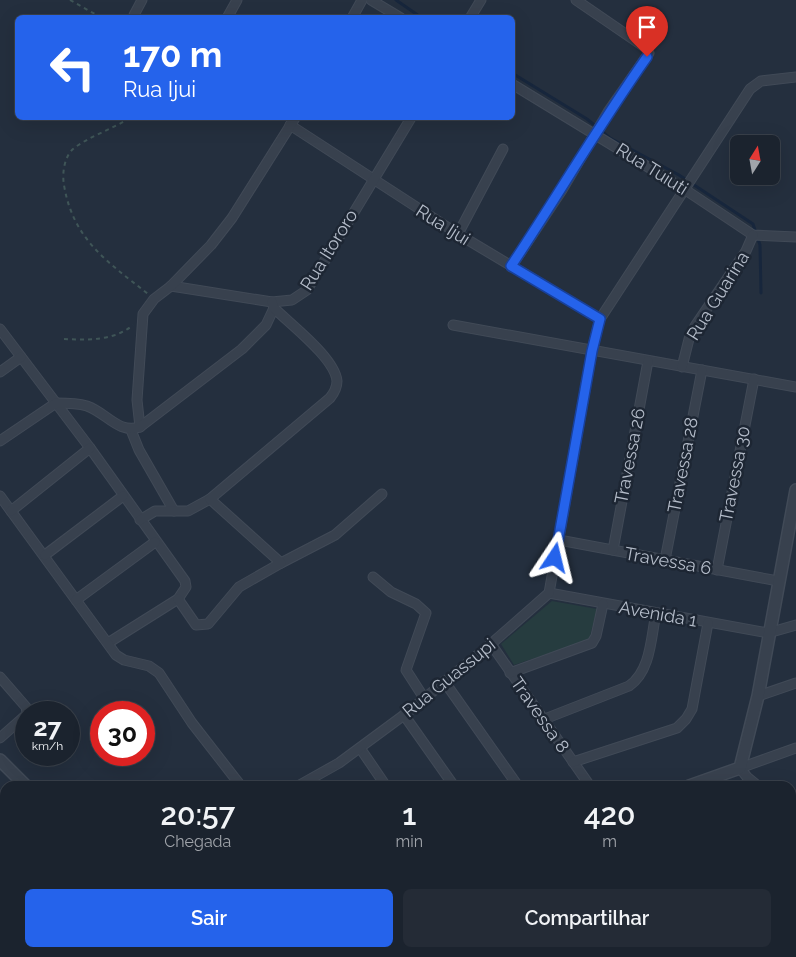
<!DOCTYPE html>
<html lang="pt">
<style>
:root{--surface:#1b232e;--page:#242b36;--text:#f1f3f6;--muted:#a0a4aa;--line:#39404a;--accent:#2563eb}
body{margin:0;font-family:Raleway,sans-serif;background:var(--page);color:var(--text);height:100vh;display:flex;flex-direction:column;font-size:19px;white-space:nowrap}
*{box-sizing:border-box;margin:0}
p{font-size:16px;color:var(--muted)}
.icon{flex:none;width:28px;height:28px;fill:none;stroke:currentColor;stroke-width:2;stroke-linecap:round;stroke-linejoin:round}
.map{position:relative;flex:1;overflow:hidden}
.details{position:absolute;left:0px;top:781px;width:796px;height:176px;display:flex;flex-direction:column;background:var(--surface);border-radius:15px 15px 0 0;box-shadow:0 5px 20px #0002,0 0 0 1px var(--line)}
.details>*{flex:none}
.guide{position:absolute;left:15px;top:15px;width:500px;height:105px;border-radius:8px;box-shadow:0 5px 20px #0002,0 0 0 1px var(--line);background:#2563eb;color:#fff;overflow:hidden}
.needle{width:32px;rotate:11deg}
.buttons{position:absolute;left:730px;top:135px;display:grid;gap:10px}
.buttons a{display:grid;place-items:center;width:50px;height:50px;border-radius:8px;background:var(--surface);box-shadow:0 5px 20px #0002,0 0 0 1px var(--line);font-size:25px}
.speed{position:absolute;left:15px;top:701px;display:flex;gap:10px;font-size:25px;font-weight:700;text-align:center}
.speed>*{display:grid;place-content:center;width:65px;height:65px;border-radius:50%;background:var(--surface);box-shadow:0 5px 20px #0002,0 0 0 1px var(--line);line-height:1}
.speed small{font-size:12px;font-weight:400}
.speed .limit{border:8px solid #d22;background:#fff;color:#111}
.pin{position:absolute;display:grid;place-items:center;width:42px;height:42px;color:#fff;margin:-51px -21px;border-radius:50% 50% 50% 0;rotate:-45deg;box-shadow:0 0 5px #0007}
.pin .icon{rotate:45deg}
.me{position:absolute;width:55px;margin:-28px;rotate:10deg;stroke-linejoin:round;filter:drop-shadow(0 0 4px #0008)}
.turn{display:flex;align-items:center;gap:18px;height:105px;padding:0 25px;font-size:22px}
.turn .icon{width:65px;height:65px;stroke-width:2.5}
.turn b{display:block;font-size:35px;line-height:42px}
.eta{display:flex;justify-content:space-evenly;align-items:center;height:85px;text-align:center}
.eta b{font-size:30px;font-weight:600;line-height:35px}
.button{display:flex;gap:10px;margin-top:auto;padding:10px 25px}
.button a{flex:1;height:58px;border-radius:8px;background:var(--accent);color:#fff;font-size:20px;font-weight:600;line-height:58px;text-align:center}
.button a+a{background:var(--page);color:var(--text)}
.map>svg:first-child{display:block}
</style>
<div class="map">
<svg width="796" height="957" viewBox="0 0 796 957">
<rect width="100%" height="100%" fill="#242f3e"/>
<polygon fill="#263c3f" points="552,601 597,609 589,640 514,665 501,644"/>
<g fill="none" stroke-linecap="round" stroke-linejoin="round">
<g stroke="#17263c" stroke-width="3">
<polyline points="396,0 422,18"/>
<polyline points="512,73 587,119 610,138 679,175 753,224 760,245 761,293"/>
</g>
<defs>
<g id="minor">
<polyline points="371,0 401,18"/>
<polyline points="134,15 142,0"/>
<polyline points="227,18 237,0"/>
<polyline points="352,18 362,0"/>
<polyline points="470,18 481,0"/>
<polyline points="512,84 684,189 753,235 796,237"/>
<polyline points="290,125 458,234 600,319"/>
<polyline points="458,234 503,149"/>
<polyline points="511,267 562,190 608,112 649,53 646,48 576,0"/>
<polyline points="171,286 272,302 292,300 307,290 411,118"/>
<polyline points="453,325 796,387"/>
<polyline points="0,329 90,448 185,581 186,587 178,599 108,643"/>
<polyline points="682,367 689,339 695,326 746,251 753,235"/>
<polyline points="0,372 21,357"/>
<polyline points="140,427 137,400 143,314 154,299 171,286 211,245 232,218 295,118"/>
<polyline points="131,430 139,450 174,511"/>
<path d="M0,441L56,403C66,403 77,403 87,406C107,413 118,434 140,427L242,349L266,325L274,308"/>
<polyline points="0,496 116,655 124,660 149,666 159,673 192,723 241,786"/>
<polyline points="11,511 90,448"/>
<polyline points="140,520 155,511 188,511 210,499"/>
<polyline points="559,540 778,581"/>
<polyline points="613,550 648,361"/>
<polyline points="45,555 123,496"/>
<polyline points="665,560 702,370"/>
<polyline points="281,563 335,535 382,494"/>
<polyline points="717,570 754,379"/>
<polyline points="373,577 391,592 416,604 426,613 406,670 424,698"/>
<polyline points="549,593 768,633 796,625"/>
<path d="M178,599L196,625L208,624L239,587L281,563L210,499L330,398C334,393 337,387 337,381C335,358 290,324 274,308L272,302"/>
<polyline points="76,600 155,542"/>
<polyline points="491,644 590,786"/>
<polyline points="510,673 592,643 596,636 603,604"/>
<polyline points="0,677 26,707 27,712"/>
<polyline points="444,681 518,786"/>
<polyline points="758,696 796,683"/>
<polyline points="404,715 454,786"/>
<path d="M542,720L629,686C651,671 651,637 656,613"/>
<polyline points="0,738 26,715"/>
<polyline points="360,748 386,786"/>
<polyline points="573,762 677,728 686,719 692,709 708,623"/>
<polyline points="298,786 339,763 404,715 491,644 549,593 592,351 600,319 750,89 761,81 796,77"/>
<polyline points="758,786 747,777 740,768 796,748"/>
<polyline points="791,809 796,812"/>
<polyline points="0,814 5,809"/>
<polyline points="0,847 5,852"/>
<polyline points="791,903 796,906"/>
<polyline points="0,926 5,932"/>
<polyline points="23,952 27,957"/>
<polyline points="96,952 100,957"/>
<polyline points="386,952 387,957"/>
<polyline points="467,952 468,957"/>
<polyline points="618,952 618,957"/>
<polyline points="737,952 743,957"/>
</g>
<g id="tertiary">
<polyline points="0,760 26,786"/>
<polyline points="689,786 740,768 758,696 796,490"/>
<polyline points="177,952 181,957"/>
<polyline points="205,957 218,952"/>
</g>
</defs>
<use href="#minor" stroke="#414a57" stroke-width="11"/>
<use href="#tertiary" stroke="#414a57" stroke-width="14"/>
<g stroke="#3f5557" stroke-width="2" stroke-dasharray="4 4" stroke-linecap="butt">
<polyline points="70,0 102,18"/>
<path d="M130,118C114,128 86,138 73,149C64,157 62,174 64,185C73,240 108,262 148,294"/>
<polyline points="277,118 283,121"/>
<path d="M64,339C88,340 114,341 133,325"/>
<polyline points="512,957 528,952"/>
</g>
<use href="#minor" stroke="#38414e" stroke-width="9"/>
<use href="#tertiary" stroke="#38414e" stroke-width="11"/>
</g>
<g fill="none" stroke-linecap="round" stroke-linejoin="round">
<defs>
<path id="route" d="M555,558L592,351L600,319L511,266C557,197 599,125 647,57"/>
</defs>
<use href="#route" stroke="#184099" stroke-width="12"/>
<use href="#route" stroke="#2563eb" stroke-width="9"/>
</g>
<g text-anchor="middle" stroke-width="5" stroke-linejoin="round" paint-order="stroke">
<g font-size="18" fill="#b4bcc9" stroke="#1d2633">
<text transform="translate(652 169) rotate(32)" y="6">Rua Tuiuti</text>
<text transform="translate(443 225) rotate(32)" y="6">Rua Ijui</text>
<text transform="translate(329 250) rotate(-58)" y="6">Rua Itororo</text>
<text transform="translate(718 296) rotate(-58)" y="6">Rua Guarina</text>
<text transform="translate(630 456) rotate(-79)" y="6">Travessa 26</text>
<text transform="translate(683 465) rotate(-79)" y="6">Travessa 28</text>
<text transform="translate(735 474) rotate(-79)" y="6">Travessa 30</text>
<text transform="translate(668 561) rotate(10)" y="6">Travessa 6</text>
<text transform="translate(658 614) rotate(10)" y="6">Avenida 1</text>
<text transform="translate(449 678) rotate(-39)" y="6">Rua Guassupi</text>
<text transform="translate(540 715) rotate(55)" y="6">Travessa 8</text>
</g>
</g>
</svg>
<div class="buttons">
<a><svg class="needle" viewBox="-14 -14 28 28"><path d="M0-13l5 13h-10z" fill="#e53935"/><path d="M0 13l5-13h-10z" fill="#a0a4aa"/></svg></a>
</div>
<div class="speed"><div>27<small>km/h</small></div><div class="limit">30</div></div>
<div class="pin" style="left:647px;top:57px;background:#d93025"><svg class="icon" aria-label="arrive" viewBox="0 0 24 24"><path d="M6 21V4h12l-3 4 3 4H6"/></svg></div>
<svg class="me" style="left:555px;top:558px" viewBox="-20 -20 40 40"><path d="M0-17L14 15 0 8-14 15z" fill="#2563eb" stroke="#fff" stroke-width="4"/></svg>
<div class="guide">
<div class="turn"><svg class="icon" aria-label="left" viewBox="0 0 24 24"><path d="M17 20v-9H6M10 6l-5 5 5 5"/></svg><div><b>170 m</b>Rua Ijui</div></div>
</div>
<section class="details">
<div class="eta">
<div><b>20:57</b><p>Chegada</p></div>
<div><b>1</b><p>min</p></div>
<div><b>420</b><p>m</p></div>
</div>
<div class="button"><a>Sair</a><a>Compartilhar</a></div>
</section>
</div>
